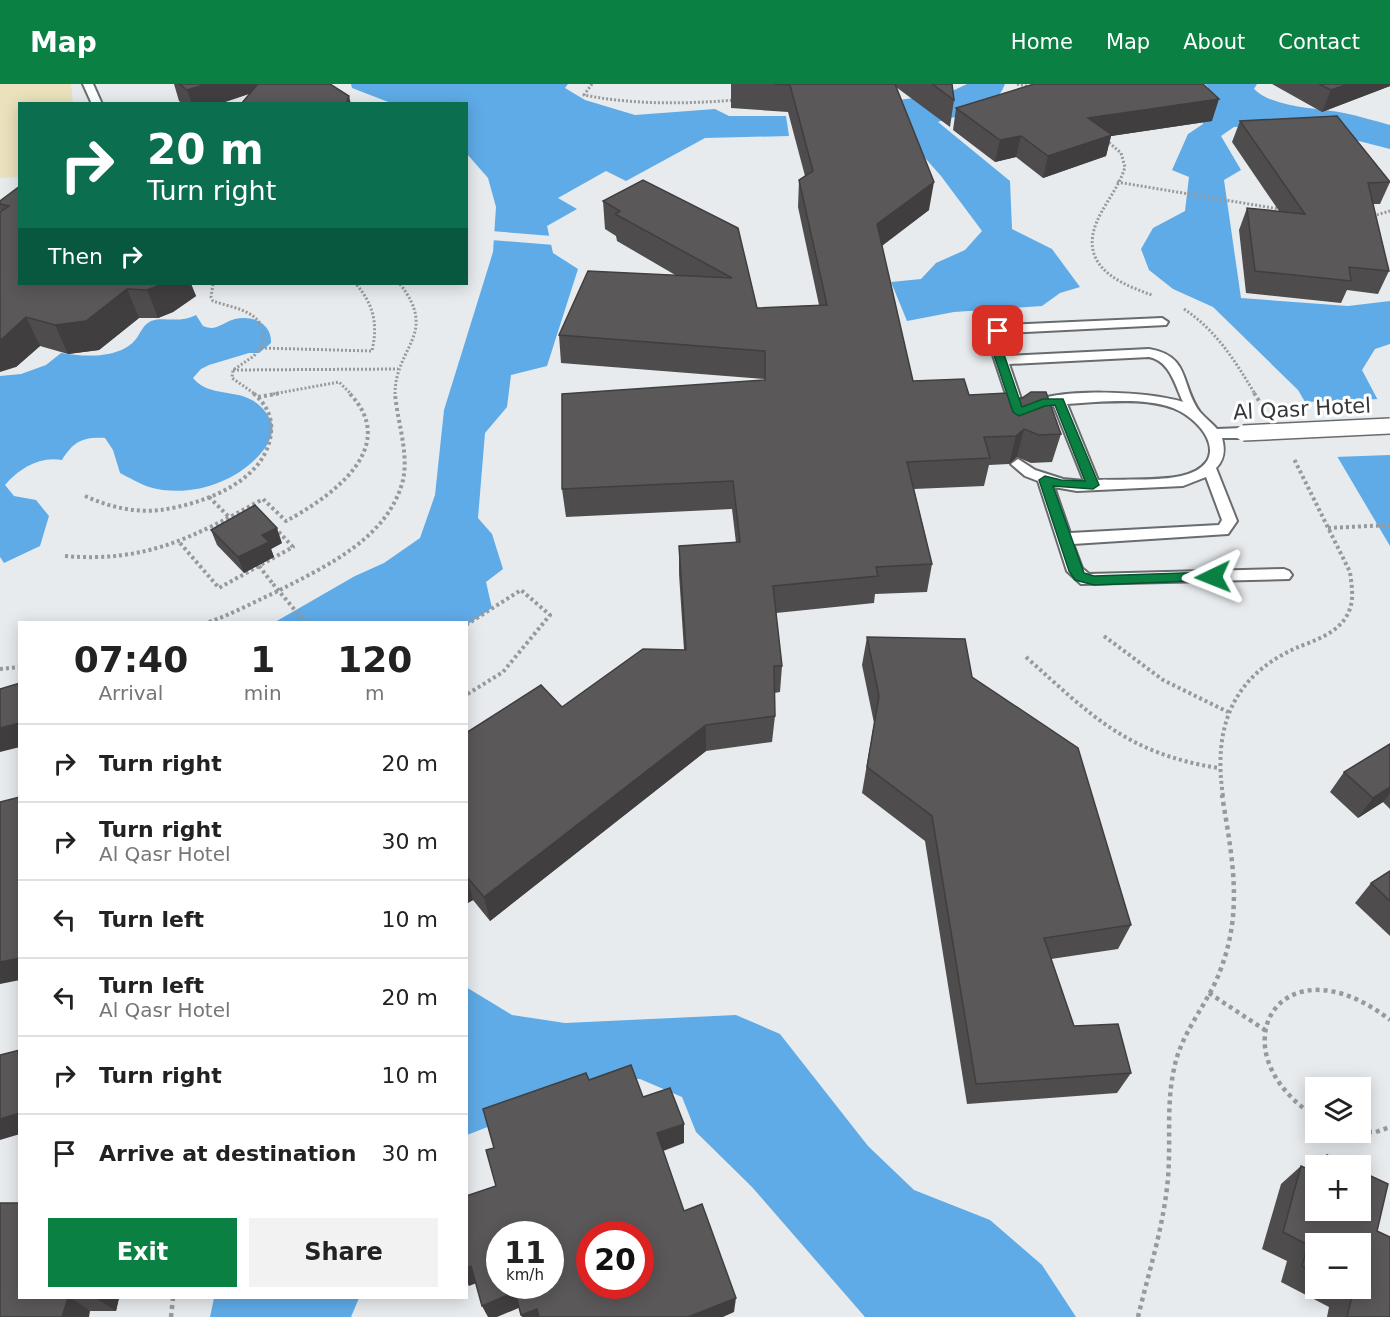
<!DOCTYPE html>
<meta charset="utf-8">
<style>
:root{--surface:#fff;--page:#f2f2f2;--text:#222;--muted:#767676;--line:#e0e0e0;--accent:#0b8043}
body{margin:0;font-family:"DejaVu Sans",sans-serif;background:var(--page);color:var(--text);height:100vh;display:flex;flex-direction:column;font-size:22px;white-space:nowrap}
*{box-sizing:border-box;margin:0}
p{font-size:20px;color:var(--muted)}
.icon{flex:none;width:33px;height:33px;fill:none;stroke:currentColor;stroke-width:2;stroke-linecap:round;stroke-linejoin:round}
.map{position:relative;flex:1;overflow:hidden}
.sheet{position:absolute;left:18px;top:537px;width:450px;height:678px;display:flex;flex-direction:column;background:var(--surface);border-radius:0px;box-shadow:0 3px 15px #0003}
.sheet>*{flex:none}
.hud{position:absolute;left:18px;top:18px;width:450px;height:183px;border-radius:0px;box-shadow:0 3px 15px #0003;background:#0b6e4f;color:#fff;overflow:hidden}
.controls{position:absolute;left:1305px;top:993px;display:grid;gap:12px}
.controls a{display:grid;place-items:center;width:66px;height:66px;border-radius:0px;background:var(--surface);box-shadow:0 3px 15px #0003;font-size:30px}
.speed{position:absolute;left:486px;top:1137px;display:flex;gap:12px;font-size:30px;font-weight:700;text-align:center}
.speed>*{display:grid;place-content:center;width:78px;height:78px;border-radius:50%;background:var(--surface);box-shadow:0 3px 15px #0003;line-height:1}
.speed small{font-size:15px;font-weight:400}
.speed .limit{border:9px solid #d22;background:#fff;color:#111}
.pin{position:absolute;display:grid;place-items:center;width:51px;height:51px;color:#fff;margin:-26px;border-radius:12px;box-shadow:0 3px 9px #0006}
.me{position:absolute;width:66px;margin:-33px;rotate:268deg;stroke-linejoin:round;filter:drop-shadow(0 0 4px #0008)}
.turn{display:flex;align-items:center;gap:21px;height:126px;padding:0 30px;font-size:27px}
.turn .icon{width:78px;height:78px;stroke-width:2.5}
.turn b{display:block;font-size:42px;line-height:51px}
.then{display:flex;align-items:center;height:57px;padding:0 30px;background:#0003;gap:12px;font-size:22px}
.eta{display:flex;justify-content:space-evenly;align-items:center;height:102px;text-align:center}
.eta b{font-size:36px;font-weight:700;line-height:42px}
.button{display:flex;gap:12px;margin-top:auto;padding:12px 30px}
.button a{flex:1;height:69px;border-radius:0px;background:var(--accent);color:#fff;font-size:24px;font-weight:700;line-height:69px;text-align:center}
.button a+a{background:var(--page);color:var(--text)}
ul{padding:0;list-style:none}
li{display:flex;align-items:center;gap:18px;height:78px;padding:0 30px;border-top:2px solid var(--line)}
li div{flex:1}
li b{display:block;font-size:22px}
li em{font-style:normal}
header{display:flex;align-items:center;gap:36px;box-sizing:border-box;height:84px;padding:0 30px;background:var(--accent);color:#fff}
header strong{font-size:28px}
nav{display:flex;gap:33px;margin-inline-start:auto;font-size:21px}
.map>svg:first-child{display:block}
</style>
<header>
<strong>Map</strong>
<nav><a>Home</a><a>Map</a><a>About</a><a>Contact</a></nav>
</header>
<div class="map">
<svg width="1390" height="1233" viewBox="0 0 1390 1233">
<rect width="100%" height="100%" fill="#e7ebee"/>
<polygon fill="#ebe1bc" points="0,0 71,0 73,19 20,20 19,93 0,94"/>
<g fill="#5fabe7">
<polygon points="351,0 568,0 565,4 585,16 635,31 715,25 729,32 786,32 789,52 705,54 626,97 606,87 558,114 577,125 547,142 553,169 578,185 547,282 511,291 507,323 485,349 478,434 492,450 503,485 486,498 492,524 467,541 466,538 275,538 355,492 384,479 420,454 435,411 444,326 493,168 496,123 488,94 467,70 466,20 391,19 352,4"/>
<path d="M967,0H1005C993,31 965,28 938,38L1010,97L1012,145L1052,165L1080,203L1060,209L1042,222L954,228L907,237L891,198L921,195L936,179L965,166L982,147L941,92L918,66L899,16L948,9Z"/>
<path d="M1205,0H1257L1254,5C1273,24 1318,24 1344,29C1359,32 1375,37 1390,41V65L1355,56L1332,38L1234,43L1221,52L1241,86L1224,96L1241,214L1348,222L1390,217V260L1375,265L1362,286L1390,339V462L1298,306L1213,223L1173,205L1149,186L1141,165L1153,144L1185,127L1189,93L1172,86L1188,50L1203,40L1208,3Z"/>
<path d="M196,231L203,242C206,243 209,244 212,244C220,243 227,237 235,235C253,231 272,239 271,259L259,269H249L209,281L201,285L193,294C214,319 249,297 270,335C276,344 270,357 265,364C240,398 190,415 149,403C140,400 130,394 120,389L113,366L105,354C83,353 74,357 62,376C39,372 19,385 5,401L14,412L36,416L49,432L40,462L4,479L0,473V292L21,290L46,281L61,269C85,273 120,275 136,255C141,248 143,241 151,237C164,232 179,240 196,231Z"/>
<polygon points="466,903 512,931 565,939 736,931 780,950 868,1062 914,1106 990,1136 1042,1181 1076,1233 865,1233 752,1103 696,1048 682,1013 640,995 614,994 467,1051"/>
<polygon points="214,1214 359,1214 351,1233 210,1233"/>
</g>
<g fill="#e7ebee">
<polygon points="491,147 552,152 554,161 491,156"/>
<polygon points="1381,315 1390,332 1390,371 1334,373 1302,318"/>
</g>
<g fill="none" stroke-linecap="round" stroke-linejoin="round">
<defs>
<g id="service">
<polygon points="83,0 93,0 102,20 92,20"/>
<path d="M1162,234L1168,238L1166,241L1005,249L999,253L1006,272L1149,265C1191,272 1180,301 1200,328C1205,334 1212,339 1217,345L1243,344L1250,349L1243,354H1222C1225,365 1225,375 1216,384L1237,437L1228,450L1073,460L1082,484L1089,490L1284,485L1289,487L1292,491L1289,495L1081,500L1067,487L1038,397L1025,392L1011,380L1018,375L1035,386L1063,395L1084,397L1054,322L1025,326L1024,331L1019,332L1012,328L987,253L992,244L1004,241ZM1149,273C1170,277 1175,301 1183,318C1146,307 1057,303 1023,321L1009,280ZM1095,318C1120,317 1148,315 1173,324C1207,338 1232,380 1181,392C1161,397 1121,395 1098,396L1067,320ZM1206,393L1222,436L1219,441L1070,449L1054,403L1077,407L1183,402Z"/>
</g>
</defs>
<use href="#service" stroke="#696c6f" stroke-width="4"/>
<g stroke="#979a9d" stroke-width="3" stroke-dasharray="2 2" stroke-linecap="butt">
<path d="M592,0L584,11C635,21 684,20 736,16"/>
<polyline points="1017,0 1031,3"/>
<path d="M1106,56L1121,69L1125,83C1120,100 1109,114 1101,129C1075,177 1111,197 1152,211"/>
<polyline points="1117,98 1279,125"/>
<polyline points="1373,132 1390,127"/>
<path d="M213,200L211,213L213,217C235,225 269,227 262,260L254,272L233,286L232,294L255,310"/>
<path d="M1184,225C1217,247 1235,277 1255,310"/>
<path d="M261,264L372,267C378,240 374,221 356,200"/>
<polyline points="233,286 398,285"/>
<polyline points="273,310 339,298 351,310"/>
<path d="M395,310C395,263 439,250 400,200"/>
</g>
<g stroke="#979a9d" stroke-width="4" stroke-dasharray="3 3" stroke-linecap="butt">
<polyline points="1254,309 1261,320"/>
<polyline points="258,313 281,309"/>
<path d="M85,412C109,423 135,429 161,426C202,420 266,398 271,349C273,332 265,319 253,309"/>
<polyline points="209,413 229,433"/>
<polyline points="1328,444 1390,441"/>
<polyline points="180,459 219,504 293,463 276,445"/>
<path d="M65,472C146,479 194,453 263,415L286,437C331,413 402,363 349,309"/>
<polyline points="259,482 273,500"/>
<path d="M209,538C232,530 254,518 276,508C326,482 388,455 403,396C409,368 397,337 395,309"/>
<polyline points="466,541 521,506 550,531 503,588 466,611"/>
<polyline points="1104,552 1163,596 1228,628"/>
<path d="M1026,573C1092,632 1126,669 1218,684"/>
<polyline points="0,585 20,583"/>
<path d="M1223,712C1213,645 1231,593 1296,564C1313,557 1336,550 1346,533C1355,519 1352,504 1350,488L1294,375"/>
</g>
<g stroke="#979a9d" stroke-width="4.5" stroke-dasharray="4 4" stroke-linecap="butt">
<polyline points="1209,909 1265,946"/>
<path d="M1316,1033C1212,966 1281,851 1390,936"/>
<polyline points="1360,1048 1376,1048 1390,1043"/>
<polyline points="171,1233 173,1214"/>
<path d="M1138,1233C1149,1187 1164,1141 1168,1094C1171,1058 1166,1021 1174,985C1180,953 1201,928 1215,899C1245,833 1233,779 1222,711"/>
</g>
<use href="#service" fill="#fff" fill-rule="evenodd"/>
<defs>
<polyline id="service-bridge" points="1243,349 1390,342"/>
</defs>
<use href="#service-bridge" stroke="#696c6f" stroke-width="18" stroke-linecap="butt"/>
<polyline stroke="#979a9d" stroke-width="4" stroke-dasharray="3 3" stroke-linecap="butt" points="273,500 305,538"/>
<use href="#service-bridge" stroke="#fff" stroke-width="15"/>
</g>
<g fill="#4e4c4d" fill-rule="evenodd">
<polygon points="174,0 330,0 250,9 219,20 183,20 179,17"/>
<polygon points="731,0 952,0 954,16 950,43 896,3 929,126 882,162 913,297 969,311 1012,314 1061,350 1052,378 1031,379 1017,373 1009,380 989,381 984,402 914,405 932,480 927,508 875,510 874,519 776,529 782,582 780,608 774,609 775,632 772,658 706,667 490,837 473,816 466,820 466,649 562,623 684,566 679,490 679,462 736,459 732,425 566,433 562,405 764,296 764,295 561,279 559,251 677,192 617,157 616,152 605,145 603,117 738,144 757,224 819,221 798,123 799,96 805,92 788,28 731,24"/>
<polygon points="1272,0 1390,0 1390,2 1322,28"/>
<polygon points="956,24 1212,37 1111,52 1106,72 1043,94 1016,73 995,78 953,46"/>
<polygon points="1240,37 1390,98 1380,120 1373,120 1389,187 1378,210 1347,206 1341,219 1246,209 1239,146 1247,124 1279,127 1232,58"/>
<polygon points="20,102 20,200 191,200 196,212 173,228 158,234 139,234 99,266 68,270 40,262 16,283 0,125 0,117"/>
<polygon points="211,446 282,459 271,465 274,473 244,489 217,461"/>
<polygon points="867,553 972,593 1131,841 1118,865 1051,875 1074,942 1131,989 1117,1009 967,1020 925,757 862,709 874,639 862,581"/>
<polygon points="1390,660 1390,725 1383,718 1358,734 1330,708 1344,688"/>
<polygon points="1390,787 1390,852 1355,819 1371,799"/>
<path d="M1327,1071L1348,1082H1316V1126L1377,1147L1390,1233H1327L1329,1223L1281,1198L1287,1177L1262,1165L1281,1100L1301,1082L1310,1086ZM1316,1160L1360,1204H1316Z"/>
<polygon points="20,1214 119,1214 116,1227 90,1227"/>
</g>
<g fill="#403e3f">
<polygon points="206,0 279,0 219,20 192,20 187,6"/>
<polygon points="1348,0 1390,0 1390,2 1322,28 1331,6"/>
<polygon points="349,12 351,20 346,20"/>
<polygon points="1219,15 1212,37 1111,52 1106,72 1043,94 1048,72 1088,34"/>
<polygon points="1021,52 1016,73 995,78 1000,56"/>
<polygon points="934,98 929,126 873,168 877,140"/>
<polygon points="163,200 191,200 196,212 173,228 158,234 147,206"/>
<polygon points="127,205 139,234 99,266 68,270 55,241"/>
<polygon points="26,233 40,262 16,283 0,288 0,255"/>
<polygon points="1024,345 1017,373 1009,380 1016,352"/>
<polygon points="277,444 282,459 271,465 274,473 244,489 238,473 262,451"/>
<polygon points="20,639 20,663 0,668 0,644"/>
<polygon points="706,641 706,667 490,837 484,813"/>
<polygon points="1390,703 1390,709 1383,718 1358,734 1373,714"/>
<polygon points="467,792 473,816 466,820"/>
<polygon points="20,874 20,896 0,900 0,878"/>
<polygon points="20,1029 20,1050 0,1056 0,1035"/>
<polygon points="684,1040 684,1059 658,1069 657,1049"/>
<polygon points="471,1182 479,1198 469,1202 466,1197 466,1184"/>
<polygon points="515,1208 521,1223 497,1233 488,1233 482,1222"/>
<polygon points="68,1214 71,1214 90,1227 89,1233 62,1233"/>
<polygon points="96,1214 119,1214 116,1227"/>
<polygon points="736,1214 734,1228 723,1233 688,1233"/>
<polygon points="537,1225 540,1233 522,1233 521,1231"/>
</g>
<g fill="#5b585a" stroke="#403e3f" stroke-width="1.5" fill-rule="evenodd">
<polygon points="179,0 206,0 187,6"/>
<polygon points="258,0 330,0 349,12 346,20 241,20"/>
<polygon points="774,0 895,0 934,98 877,140 913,297 964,295 969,311 1008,309 1012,314 1022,314 1031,308 1046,308 1061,350 1039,351 1024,345 1016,352 984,353 990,374 907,378 932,480 876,483 878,492 773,502 782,582 774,582 775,632 706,641 484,813 466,792 466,649 541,601 562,623 643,565 686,566 679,462 740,458 733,397 562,405 562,310 765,296 765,267 559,251 588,187 732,194 615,130 620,127 603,117 643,96 738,144 757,224 827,221 799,96 813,87 790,1"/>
<polygon points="932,0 952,0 954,16"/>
<polygon points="1034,0 1203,0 1219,15 1088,34 1112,51 1048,72 1021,52 1000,56 956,24"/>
<polygon points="1319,0 1348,0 1331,6"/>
<polygon points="1337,32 1390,98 1368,99 1389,187 1349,183 1351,197 1255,187 1247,124 1305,130 1240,37"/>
<polygon points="20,102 20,200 163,200 147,206 127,205 86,237 55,241 26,233 2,255 0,255 0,128 9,122 0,120 0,117"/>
<polygon points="255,421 277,444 262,451 269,458 238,473 211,446"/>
<polygon points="867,553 965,555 972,593 1078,664 1131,841 1044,854 1074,942 1118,940 1131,989 976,1000 932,732 867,683 879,612"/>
<polygon points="20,599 20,639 0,644 0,605"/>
<polygon points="1390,660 1390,703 1373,714 1344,688"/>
<polygon points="20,713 20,874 0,878 0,718"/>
<polygon points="1390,787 1390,817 1371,799"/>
<polygon points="20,966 20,1029 0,1035 0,971"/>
<path d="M631,981L643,1013L670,1004L684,1040L657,1049L684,1127L702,1120L736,1214L688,1233H539L537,1225L521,1231L515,1208L482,1222L471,1182L466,1184V1112L496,1102L486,1066L494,1064L483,1025L586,989L589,996ZM500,1150H550V1202H500ZM590,1150H640V1202H590Z"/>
<polygon points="1327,1071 1348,1082 1324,1082"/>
<polygon points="1301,1082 1316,1089 1316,1126 1360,1126 1360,1087 1388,1100 1377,1147 1390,1153 1390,1233 1347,1233 1353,1208 1346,1204 1360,1204 1360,1160 1316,1160 1316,1189 1302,1182 1308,1161 1283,1148"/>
<polygon points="0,1119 20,1119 20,1214 68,1214 62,1233 0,1233"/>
</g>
<polygon fill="#0b8043" stroke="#07532c" stroke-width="1.5" points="994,244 1001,244 1003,247 998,253 1022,323 1043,315 1063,315 1099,401 1093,405 1053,402 1084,489 1094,492 1213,488 1219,493 1217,496 1094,501 1075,496 1069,487 1039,396 1045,392 1061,396 1085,397 1055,321 1045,322 1019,332 1013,328 988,253"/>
<g text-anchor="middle" stroke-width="6" stroke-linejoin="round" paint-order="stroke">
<g font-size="21" fill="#343637" stroke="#fff">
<text transform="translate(1302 325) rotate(-3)" y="7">Al Qasr Hotel</text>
</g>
</g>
</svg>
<div class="controls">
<a><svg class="icon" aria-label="layers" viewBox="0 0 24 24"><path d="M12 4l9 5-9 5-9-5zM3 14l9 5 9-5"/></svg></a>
<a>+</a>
<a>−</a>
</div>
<div class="speed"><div>11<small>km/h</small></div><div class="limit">20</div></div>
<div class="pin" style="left:998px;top:247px;background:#d93025"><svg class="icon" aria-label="arrive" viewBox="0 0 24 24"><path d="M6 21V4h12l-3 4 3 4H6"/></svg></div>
<svg class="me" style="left:1213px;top:493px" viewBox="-20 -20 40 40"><path d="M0-17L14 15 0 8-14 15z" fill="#0b8043" stroke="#fff" stroke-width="4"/></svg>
<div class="hud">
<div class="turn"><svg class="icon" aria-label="right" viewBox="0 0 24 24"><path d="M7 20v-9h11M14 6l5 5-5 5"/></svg><div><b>20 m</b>Turn right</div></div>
<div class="then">Then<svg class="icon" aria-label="right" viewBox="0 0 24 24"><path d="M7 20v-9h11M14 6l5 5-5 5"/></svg></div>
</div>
<section class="sheet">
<div class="eta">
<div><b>07:40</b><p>Arrival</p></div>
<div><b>1</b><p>min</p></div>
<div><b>120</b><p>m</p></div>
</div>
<ul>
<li><svg class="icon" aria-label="right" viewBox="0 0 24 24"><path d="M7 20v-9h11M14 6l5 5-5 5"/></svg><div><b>Turn right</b></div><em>20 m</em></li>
<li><svg class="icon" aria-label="right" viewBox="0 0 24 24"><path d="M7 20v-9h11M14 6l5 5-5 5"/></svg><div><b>Turn right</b><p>Al Qasr Hotel</p></div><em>30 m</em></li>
<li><svg class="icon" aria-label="left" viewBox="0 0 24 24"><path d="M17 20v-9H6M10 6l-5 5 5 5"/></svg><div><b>Turn left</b></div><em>10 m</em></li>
<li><svg class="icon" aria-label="left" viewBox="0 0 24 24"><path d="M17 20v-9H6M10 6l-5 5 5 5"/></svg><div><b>Turn left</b><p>Al Qasr Hotel</p></div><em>20 m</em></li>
<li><svg class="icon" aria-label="right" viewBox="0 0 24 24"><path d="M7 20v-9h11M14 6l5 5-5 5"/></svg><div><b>Turn right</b></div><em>10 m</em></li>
<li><svg class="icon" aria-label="arrive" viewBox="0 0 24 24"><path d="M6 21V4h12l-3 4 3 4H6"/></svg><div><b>Arrive at destination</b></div><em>30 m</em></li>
</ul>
<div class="button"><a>Exit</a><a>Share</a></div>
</section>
</div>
